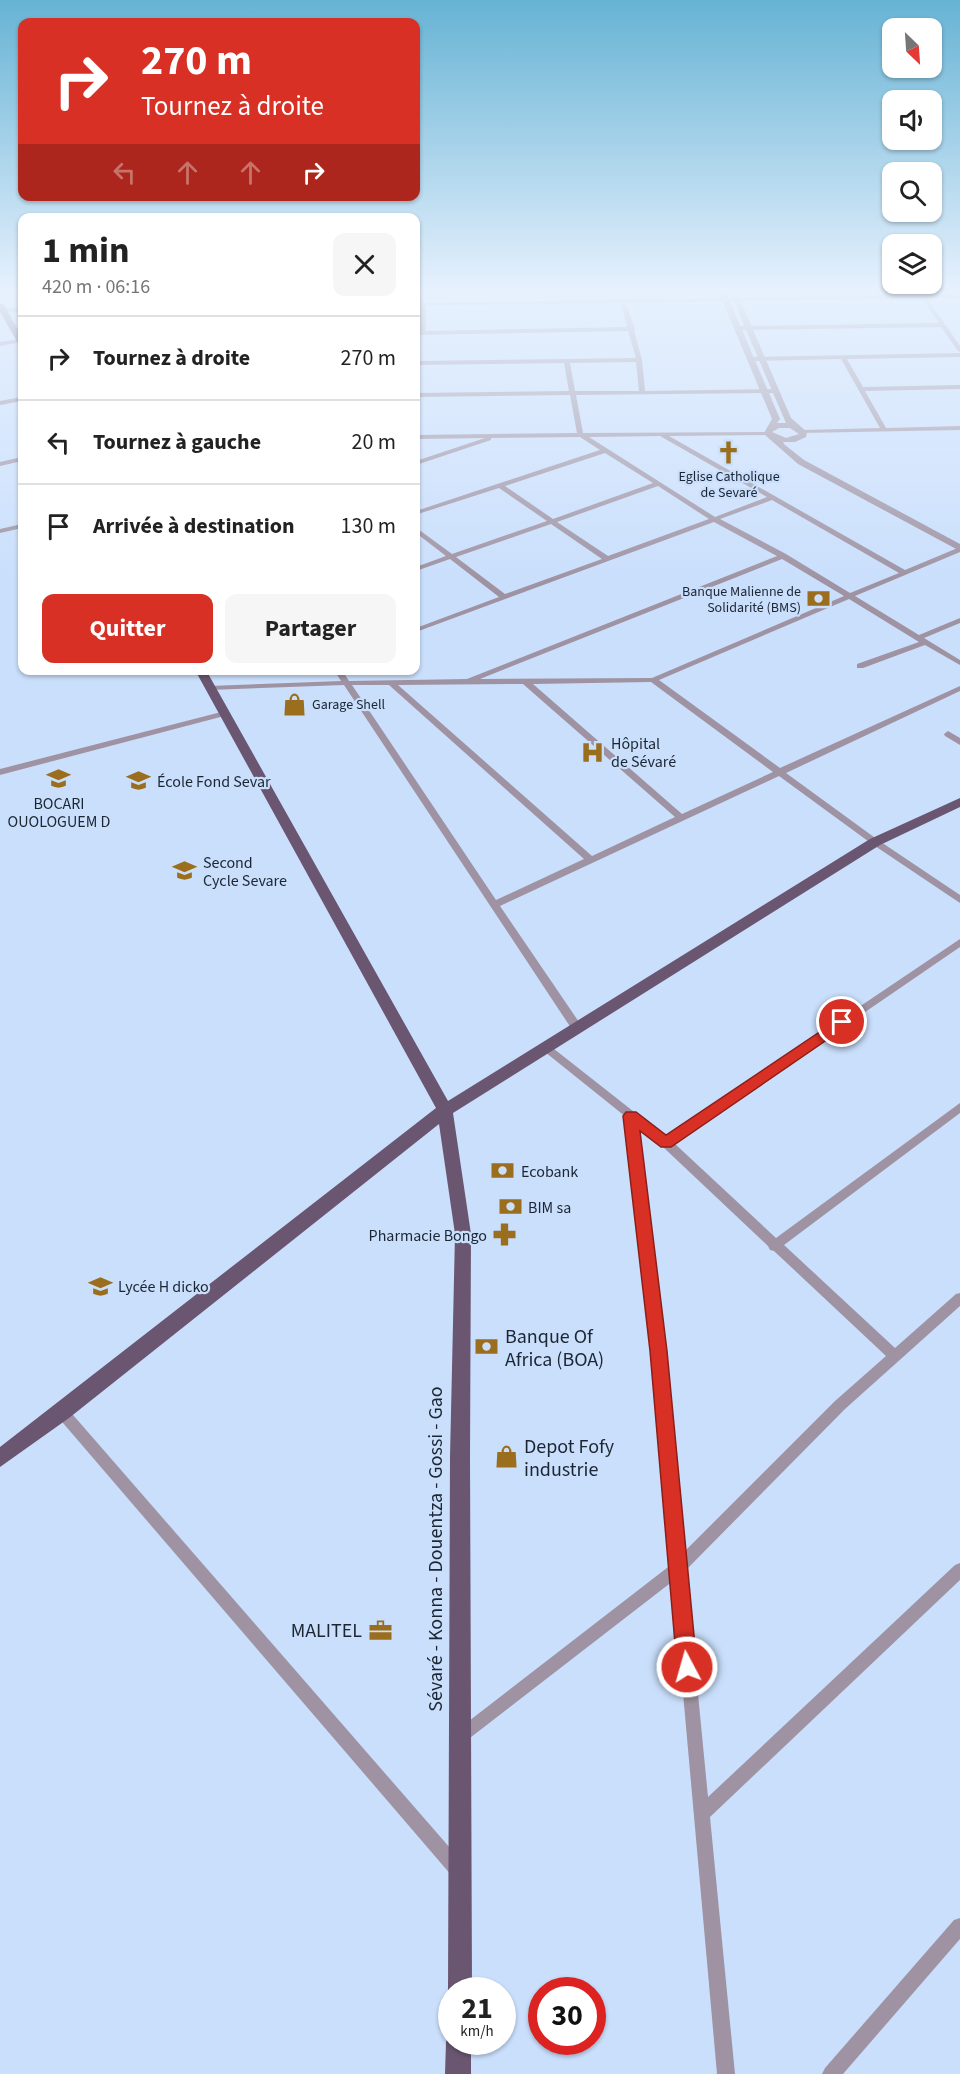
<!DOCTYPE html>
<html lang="fr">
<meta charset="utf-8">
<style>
:root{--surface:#fff;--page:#f6f6f6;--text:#222;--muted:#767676;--line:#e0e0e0;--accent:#d93025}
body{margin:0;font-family:"Source Sans 3",sans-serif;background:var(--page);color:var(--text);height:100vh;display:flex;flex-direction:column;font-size:22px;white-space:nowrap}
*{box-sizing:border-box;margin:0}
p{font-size:20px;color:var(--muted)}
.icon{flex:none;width:33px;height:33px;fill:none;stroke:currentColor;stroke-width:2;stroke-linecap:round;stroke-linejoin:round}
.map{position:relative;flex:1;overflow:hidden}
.panel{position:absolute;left:18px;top:213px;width:402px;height:462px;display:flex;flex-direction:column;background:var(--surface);border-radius:12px;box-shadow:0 2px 4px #0004}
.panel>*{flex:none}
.guide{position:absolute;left:18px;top:18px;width:402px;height:183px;border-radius:12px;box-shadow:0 2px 4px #0004;background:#d93025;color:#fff;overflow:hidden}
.needle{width:39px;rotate:155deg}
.fabs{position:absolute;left:882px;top:18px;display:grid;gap:12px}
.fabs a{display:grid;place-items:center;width:60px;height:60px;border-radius:12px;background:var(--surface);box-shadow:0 2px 4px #0004;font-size:30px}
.speed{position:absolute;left:438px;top:1977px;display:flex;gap:12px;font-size:30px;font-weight:700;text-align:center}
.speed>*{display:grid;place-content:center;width:78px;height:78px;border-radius:50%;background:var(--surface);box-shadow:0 2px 4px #0004;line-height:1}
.speed small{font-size:15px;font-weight:400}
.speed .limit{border:9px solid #d22;background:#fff;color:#111}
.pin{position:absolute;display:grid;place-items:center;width:51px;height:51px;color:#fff;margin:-26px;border:3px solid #fff;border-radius:50%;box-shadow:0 2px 6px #0007}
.me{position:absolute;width:66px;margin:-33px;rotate:354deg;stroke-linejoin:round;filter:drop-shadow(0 0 4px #0008)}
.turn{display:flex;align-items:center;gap:21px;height:126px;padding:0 24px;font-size:27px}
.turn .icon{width:78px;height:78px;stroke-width:2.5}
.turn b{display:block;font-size:42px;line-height:51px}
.lanes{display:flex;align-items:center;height:57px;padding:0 24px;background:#0003;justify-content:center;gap:30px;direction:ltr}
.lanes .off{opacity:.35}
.round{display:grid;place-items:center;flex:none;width:63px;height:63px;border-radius:12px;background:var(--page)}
.overview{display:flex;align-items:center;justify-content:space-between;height:102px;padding:0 24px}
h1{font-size:36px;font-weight:700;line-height:45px}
.action{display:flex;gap:12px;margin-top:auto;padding:12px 24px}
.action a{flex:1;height:69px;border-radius:12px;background:var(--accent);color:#fff;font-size:24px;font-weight:700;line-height:69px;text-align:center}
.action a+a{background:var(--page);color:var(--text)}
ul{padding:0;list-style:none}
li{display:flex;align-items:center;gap:18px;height:84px;padding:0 24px;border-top:2px solid var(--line)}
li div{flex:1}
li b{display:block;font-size:22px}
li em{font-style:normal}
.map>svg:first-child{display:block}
</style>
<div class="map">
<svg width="960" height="2074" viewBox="0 0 960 2074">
<rect width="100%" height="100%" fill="#cadffc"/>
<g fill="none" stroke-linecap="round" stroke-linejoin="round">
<g fill="#9f93a3" fill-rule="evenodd">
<path d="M921,291L925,295L960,294V298H927L960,346V352L958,351L941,327L738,330L735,328L738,326L939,323L922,298L626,303L635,329L634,330L642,360L645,391L776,389L779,391L776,393L576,395L583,433L770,432V434L768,435L669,436L905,570L960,547V552L855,596L919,635L960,618V623L924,638L960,660V665L925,645L863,668H857V664L919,642L849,599L659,680L780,768L960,686V691L786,773L878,840L960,895V903L872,844L779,776L500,906L581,1025L582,1028L581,1031H573L344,685L209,690L205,688L209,686L341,681L334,670H342L349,681L467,679L777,556L714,522L416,632V628L499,597L450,559L416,571V567L446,556L416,533V528L418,529L452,554L547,521L499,488L418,514L416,515V511L600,450L580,437L491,438V440L416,465V461L485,438L416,439V435L577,433L570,395L416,397V393L569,391L564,363L416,365V361L636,358L628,331L416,335V331H420V306L416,305V303L920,295L918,293ZM621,303L627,327L426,331V305ZM636,362L639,391H575L570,363ZM660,436L767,497L715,517L589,437ZM605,453L653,483L553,519L505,486ZM658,486L709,519L608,556L557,522ZM772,500L899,573L850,593L786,554L720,519ZM551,524L602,559L505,594L456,557ZM782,559L844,596L652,678L480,679ZM651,682L773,772L682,814L533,684ZM523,684L675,817L592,856L398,685ZM352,685H389L584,859L496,900Z"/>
<polygon points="3,308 22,308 22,312 1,311"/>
<polygon points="21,339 22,342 0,346 0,342"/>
<polygon points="960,353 960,357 847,359 863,387 960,385 960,389 865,391 886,428 960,426 960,430 801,433 800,432 803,430 880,428 841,359 751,361 748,359 751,357"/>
<polygon points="22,397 22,401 0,405 0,401"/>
<polygon points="22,457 22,461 0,466 0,462"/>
<polygon points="22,524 22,528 0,533 0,529"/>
<polygon points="225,711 228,711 228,715 0,775 0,769"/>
<polygon points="948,731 960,738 960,745 945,736 944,734"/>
<path d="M960,939V947L674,1143L776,1238L960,1103V1113L784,1245L895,1348L956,1294L960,1293V1306L845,1409L686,1570L708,1797L955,1565L960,1563V1580L710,1817L735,2074H717L673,1581L466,1741L461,1744L456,1741L453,1736L456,1731L672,1564L653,1351L626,1117L540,1048L541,1045H549L666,1137ZM638,1127L662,1146L768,1246L770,1250L774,1251L886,1356L835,1401L685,1551L665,1351Z"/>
<polygon points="62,1406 67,1408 464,1864 466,1870 464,1876 458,1878 452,1876 57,1416 55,1412 57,1408"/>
<polygon points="960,1918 960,1939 843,2074 822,2074 825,2068 954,1920"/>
</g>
<path fill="#9f93a3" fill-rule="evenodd" d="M718,290H725L780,419L777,423H786L729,290H736L791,418L807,432L806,437L795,442H783L785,445L804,460L960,544V551L798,464L765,435L764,433L772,419ZM779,428H790L799,434L786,438L772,432Z"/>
<g fill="#6b5671" fill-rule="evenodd">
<polygon points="0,303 4,305 22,337 22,345 18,343 0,312"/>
<polygon points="195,670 206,670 448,1101 870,839 960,798 960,807 880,845 453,1113 471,1234 470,1457 472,1990 452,1990 452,1999 448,1990 450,1457 455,1234 439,1124 69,1418 0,1467 0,1447 436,1108"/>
<polygon points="450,2033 452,2042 471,2042 471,2074 445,2074 446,2042"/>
</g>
</g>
<linearGradient id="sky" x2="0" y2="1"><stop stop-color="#66b3d4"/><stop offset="0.5" stop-color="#e7f1fe"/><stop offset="1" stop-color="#e7f1fe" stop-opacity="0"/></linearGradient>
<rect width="960" height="581" fill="url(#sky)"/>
<polygon fill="#d93025" stroke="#8d1f18" stroke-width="1.5" points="842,1017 849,1022 847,1026 671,1147 661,1147 640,1131 667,1351 697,1667 694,1674 687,1676 680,1674 677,1667 650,1351 623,1116 626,1112 636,1112 666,1135"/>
<defs>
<symbol id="church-bare" viewBox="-9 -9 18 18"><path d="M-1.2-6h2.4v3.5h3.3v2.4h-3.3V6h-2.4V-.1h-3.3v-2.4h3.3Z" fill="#9a6e1d" stroke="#cadffc" stroke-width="2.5" paint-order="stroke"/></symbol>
<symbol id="bank-bare" viewBox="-9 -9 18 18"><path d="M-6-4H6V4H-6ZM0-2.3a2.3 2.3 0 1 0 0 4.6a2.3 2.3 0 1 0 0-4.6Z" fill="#9a6e1d" stroke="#cadffc" stroke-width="2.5" paint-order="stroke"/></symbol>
<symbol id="shop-bare" viewBox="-9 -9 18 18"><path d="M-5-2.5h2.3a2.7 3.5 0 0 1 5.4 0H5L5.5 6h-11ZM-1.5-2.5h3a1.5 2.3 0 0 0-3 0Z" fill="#9a6e1d" stroke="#cadffc" stroke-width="2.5" paint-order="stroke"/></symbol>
<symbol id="hospital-bare" viewBox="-9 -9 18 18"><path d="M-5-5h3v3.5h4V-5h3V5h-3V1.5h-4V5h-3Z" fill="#9a6e1d" stroke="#cadffc" stroke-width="2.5" paint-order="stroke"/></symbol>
<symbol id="school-bare" viewBox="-9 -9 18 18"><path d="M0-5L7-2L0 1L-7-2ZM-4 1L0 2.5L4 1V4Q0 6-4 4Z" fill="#9a6e1d" stroke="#cadffc" stroke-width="2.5" paint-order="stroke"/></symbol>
<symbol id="pharmacy-bare" viewBox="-9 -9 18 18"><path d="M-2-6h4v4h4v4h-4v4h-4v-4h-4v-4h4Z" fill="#9a6e1d" stroke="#cadffc" stroke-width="2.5" paint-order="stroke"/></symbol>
<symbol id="office-bare" viewBox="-9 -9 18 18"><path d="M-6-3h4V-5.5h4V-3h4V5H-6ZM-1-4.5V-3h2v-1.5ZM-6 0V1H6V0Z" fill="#9a6e1d" stroke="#cadffc" stroke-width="2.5" paint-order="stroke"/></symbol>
</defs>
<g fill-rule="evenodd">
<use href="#church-bare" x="712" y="436" width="33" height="33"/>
<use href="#bank-bare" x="802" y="582" width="33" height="33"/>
<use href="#shop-bare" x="278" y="688" width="33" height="33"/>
<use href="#hospital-bare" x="576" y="736" width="33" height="33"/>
<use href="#school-bare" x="42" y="762" width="33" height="33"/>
<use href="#school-bare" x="122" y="764" width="33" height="33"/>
<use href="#school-bare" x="168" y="854" width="33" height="33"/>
<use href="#bank-bare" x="486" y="1154" width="33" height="33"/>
<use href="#bank-bare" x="494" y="1190" width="33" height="33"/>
<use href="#pharmacy-bare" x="488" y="1218" width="33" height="33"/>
<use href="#school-bare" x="84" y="1270" width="33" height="33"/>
<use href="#bank-bare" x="470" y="1330" width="33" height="33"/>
<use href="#shop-bare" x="490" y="1440" width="33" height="33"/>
<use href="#office-bare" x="364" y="1614" width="33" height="33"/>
</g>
<g text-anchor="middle" stroke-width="4.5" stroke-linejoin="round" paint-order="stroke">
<g font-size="14" fill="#1c2633" stroke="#cadffc">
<text x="729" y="481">Eglise Catholique<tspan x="729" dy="16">de Sevaré</tspan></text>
<text x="801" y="596" text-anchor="end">Banque Malienne de<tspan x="801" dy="16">Solidarité (BMS)</tspan></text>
<text x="312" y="709" text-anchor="start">Garage Shell</text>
</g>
<g font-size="16" fill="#1c2633" stroke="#cadffc" text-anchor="start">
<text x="611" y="749">Hôpital<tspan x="611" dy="18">de Sévaré</tspan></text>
<text x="157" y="787">École Fond Sevar</text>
<text x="59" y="809" text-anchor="middle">BOCARI<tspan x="59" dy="18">OUOLOGUEM D</tspan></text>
<text x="203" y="868">Second<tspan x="203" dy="18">Cycle Sevare</tspan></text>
<text x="521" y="1177">Ecobank</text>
<text x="528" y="1213">BIM sa</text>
<text x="487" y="1241" text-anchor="end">Pharmacie Bongo</text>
<text x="118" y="1292">Lycée H dicko</text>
</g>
<g font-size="20" fill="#1c2633" stroke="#cadffc" text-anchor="start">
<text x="505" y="1343">Banque Of<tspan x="505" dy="23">Africa (BOA)</tspan></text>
<text x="524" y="1453">Depot Fofy<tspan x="524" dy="23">industrie</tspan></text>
<text x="362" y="1637" text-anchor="end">MALITEL</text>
</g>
<g font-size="20" fill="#1c2633" stroke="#cadffc">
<text transform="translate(435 1549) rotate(-90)" y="7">Sévaré - Konna - Douentza - Gossi - Gao</text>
</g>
</g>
</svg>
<div class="fabs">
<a><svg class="needle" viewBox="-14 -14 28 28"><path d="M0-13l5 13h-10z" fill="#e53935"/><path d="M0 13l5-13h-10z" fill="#767676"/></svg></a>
<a><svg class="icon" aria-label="sound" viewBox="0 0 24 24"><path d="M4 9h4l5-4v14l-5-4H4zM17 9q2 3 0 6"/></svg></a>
<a><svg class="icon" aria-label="search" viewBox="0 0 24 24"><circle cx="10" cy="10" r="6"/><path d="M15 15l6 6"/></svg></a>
<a><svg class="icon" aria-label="layers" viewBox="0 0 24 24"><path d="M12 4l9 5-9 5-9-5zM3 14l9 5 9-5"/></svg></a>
</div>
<div class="speed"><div>21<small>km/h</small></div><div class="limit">30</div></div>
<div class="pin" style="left:842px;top:1022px;background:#d93025"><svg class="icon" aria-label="arrive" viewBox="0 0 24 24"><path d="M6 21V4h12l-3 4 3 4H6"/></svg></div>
<svg class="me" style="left:687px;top:1667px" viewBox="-20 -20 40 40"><circle r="17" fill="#d93025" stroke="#fff" stroke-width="3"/><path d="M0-11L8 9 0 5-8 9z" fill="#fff"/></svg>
<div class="guide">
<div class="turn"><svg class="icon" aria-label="right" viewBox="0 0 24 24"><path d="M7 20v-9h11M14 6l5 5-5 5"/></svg><div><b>270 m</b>Tournez à droite</div></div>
<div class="lanes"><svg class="icon off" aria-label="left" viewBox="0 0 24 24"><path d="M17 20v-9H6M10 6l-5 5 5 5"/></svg><svg class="icon off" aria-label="ahead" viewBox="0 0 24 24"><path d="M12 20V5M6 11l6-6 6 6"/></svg><svg class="icon off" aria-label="ahead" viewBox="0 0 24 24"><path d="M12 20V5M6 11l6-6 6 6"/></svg><svg class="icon" aria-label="right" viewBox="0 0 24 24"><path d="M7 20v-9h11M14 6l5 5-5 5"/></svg></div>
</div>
<section class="panel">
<div class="overview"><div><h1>1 min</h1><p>420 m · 06:16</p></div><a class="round"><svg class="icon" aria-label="close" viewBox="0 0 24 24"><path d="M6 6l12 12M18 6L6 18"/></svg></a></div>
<ul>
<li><svg class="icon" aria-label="right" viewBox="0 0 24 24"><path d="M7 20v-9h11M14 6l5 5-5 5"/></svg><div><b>Tournez à droite</b></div><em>270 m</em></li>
<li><svg class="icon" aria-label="left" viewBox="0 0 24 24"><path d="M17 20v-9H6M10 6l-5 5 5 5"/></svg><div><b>Tournez à gauche</b></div><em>20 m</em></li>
<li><svg class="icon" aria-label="arrive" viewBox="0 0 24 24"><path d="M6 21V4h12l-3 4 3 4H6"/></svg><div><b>Arrivée à destination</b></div><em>130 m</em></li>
</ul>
<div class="action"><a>Quitter</a><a>Partager</a></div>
</section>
</div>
